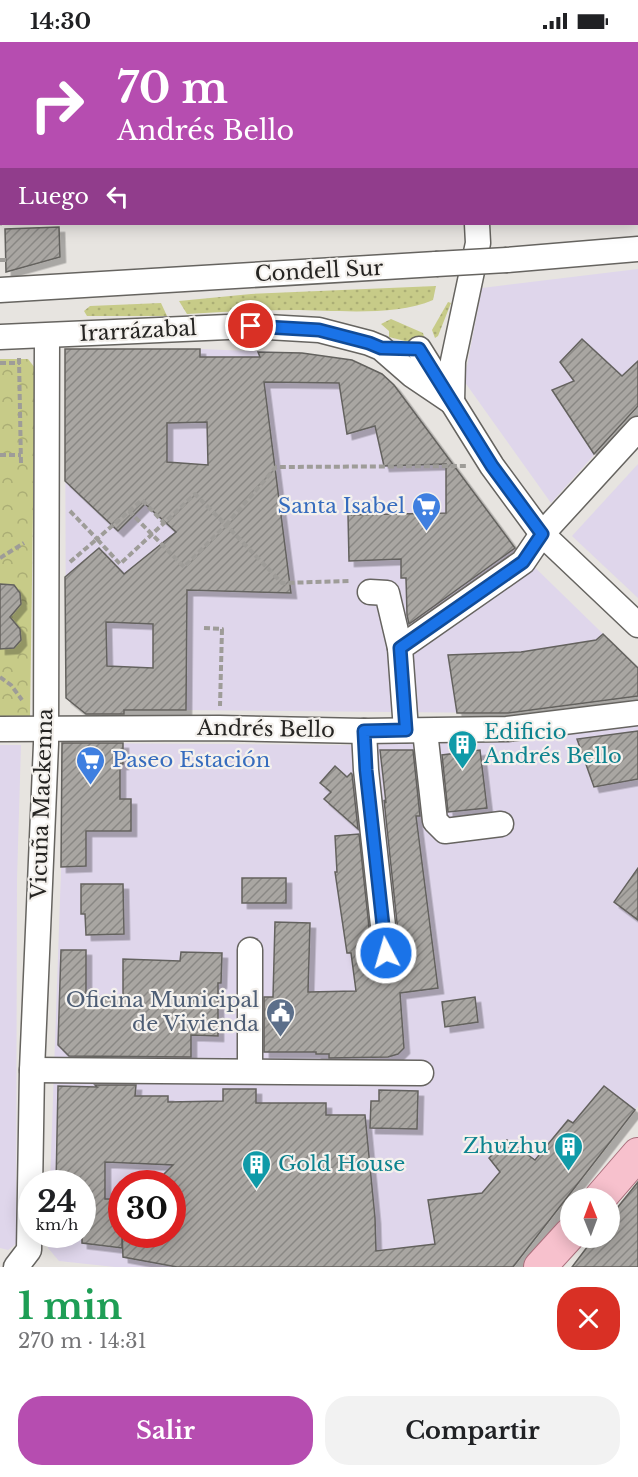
<!DOCTYPE html>
<html lang="es">
<meta charset="utf-8">
<style>
:root{--surface:#fff;--page:#f2f2f2;--text:#202124;--muted:#757577;--accent:#b64db0}
body{margin:0;font-family:"Libre Baskerville",serif;background:var(--page);color:var(--text);height:100vh;display:flex;flex-direction:column;font-size:22px;white-space:nowrap}
*{box-sizing:border-box;margin:0}
p{font-size:20px;color:var(--muted)}
.icon{flex:none;width:33px;height:33px;fill:none;stroke:currentColor;stroke-width:2;stroke-linecap:round;stroke-linejoin:round}
.map{position:relative;height:1225px;overflow:hidden}
.panel{display:flex;flex-direction:column;background:var(--surface);flex:1}
.panel>*{flex:none}
.banner{position:absolute;left:0px;top:0px;width:639px;height:183px;box-shadow:0 3px 15px #0003;background:#b64db0;color:#fff;overflow:hidden}
.needle{width:39px;rotate:359deg}
.tools{position:absolute;left:560px;top:1146px;display:grid;gap:12px}
.tools a{display:grid;place-items:center;width:60px;height:60px;border-radius:50%;background:var(--surface);box-shadow:0 3px 15px #0003;font-size:30px}
.speed{position:absolute;left:18px;top:1128px;display:flex;gap:12px;font-size:30px;font-weight:700;text-align:center}
.speed>*{display:grid;place-content:center;width:78px;height:78px;border-radius:50%;background:var(--surface);box-shadow:0 3px 15px #0003;line-height:1}
.speed small{font-size:15px;font-weight:400}
.speed .limit{border:9px solid #d22;background:#fff;color:#111}
.pin{position:absolute;display:grid;place-items:center;width:51px;height:51px;color:#fff;margin:-26px;border:3px solid #fff;border-radius:50%;box-shadow:0 2px 6px #0007}
.me{position:absolute;width:66px;margin:-33px;rotate:354deg;stroke-linejoin:round;filter:drop-shadow(0 0 4px #0008)}
.turn{display:flex;align-items:center;gap:21px;height:126px;padding:0 18px;font-size:27px}
.turn .icon{width:78px;height:78px;stroke-width:2.5}
.turn b{display:block;font-size:42px;line-height:51px}
.then{display:flex;align-items:center;height:57px;padding:0 18px;background:#0003;gap:12px;font-size:22px}
.round{display:grid;place-items:center;flex:none;width:63px;height:63px;border-radius:24px;background:var(--page)}
.headline{display:flex;align-items:center;justify-content:space-between;height:102px;padding:0 18px}
h1{font-size:36px;font-weight:700;line-height:45px;color:#1e9e55}
.cta{display:flex;gap:12px;margin-top:auto;padding:12px 18px}
.cta a{flex:1;height:69px;border-radius:24px;background:var(--accent);color:#fff;font-size:24px;font-weight:700;line-height:69px;text-align:center}
.cta a+a{background:var(--page);color:var(--text)}
.status{display:flex;justify-content:space-between;align-items:center;height:42px;padding:0 30px;background:var(--surface);direction:ltr}
.status svg{height:16px;fill:currentColor}
.map>svg:first-child{display:block}
</style>
<div class="status"><b>14:30</b><svg viewBox="0 0 49 12"><path d="M0 12V9h3v3zM5 12V6h3v6zM10 12V3h3v9zM15 12V0h3v12zM26 1h20v11H26zM47 4h2v5h-2z"/></svg></div>
<div class="map">
<svg width="638" height="1225" viewBox="0 0 638 1225">
<defs>
<pattern id="grass-dots" width="8" height="8" patternUnits="userSpaceOnUse" patternTransform="scale(1.5)"><rect width="8" height="8" fill="#c7cb88"/><path d="M2 2h.1M6 6h.1" fill="none" stroke="#abae75" stroke-width="1.8" stroke-linecap="round"/></pattern>
<pattern id="forest-crowns" width="20" height="18" patternUnits="userSpaceOnUse" patternTransform="scale(1.5)"><rect width="20" height="18" fill="#c7cb88"/><path d="M2 6a3 3 0 1 1 6 0M12 15a3 3 0 1 1 6 0" fill="none" stroke="#abae75"/></pattern>
<pattern id="building-hatch" width="6" height="6" patternUnits="userSpaceOnUse" patternTransform="scale(1.5)"><rect width="6" height="6" fill="#a9a6a2"/><path d="M-1 1l2-2M0 6l6-6M5 7l2-2" fill="none" stroke="#898784"/></pattern>
<filter id="shadow"><feDropShadow dx="5.5" dy="5.5" stdDeviation="0" flood-color="#0004"/></filter>
</defs>
<rect width="100%" height="100%" fill="#e7e4e0"/>
<g fill="#dfd6eb" fill-rule="evenodd">
<polygon points="638,227 638,364 551,461 464,339 482,246"/>
<polygon points="65,307 200,307 302,311 352,318 382,332 393,342 423,381 455,428 516,507 638,626 638,654 506,671 80,667 66,656"/>
<polygon points="638,422 638,556 572,494"/>
<path d="M638,683V1064L513,1225H115L59,1219L48,1206V1193L82,1192V1142L50,1141L62,801L61,730L62,707L65,701L344,703L502,700ZM122,1142H172V1192H122Z"/>
<polygon points="0,703 21,703 17,837 16,1202 8,1208 0,1206"/>
</g>
<g fill="url(#grass-dots)">
<path d="M436,244L433,258C394,275 334,268 292,268C257,268 222,270 187,272L179,259L251,252Z"/>
<polygon points="448,260 451,261 438,294 435,296 432,288"/>
<polygon points="161,261 167,274 87,274 84,269 90,264"/>
<polygon points="391,277 423,291 425,298 413,301 389,295 389,289 381,282"/>
</g>
<polygon fill="url(#forest-crowns)" points="0,317 28,317 35,326 30,678 0,678"/>
<g fill="url(#building-hatch)" stroke="#64625e" stroke-width="1.5" fill-rule="evenodd" filter="url(#shadow)">
<polygon points="59,185 60,215 6,230 5,187"/>
<polygon points="582,297 622,334 638,319 638,364 594,412 552,348 574,339 560,320"/>
<path d="M65,307H200V315H260L258,310L302,311L352,318L382,332L394,343L515,506L409,582L407,573L406,536H401V517L349,519L348,473L446,471V422L384,424L375,384L347,392L339,341L264,340L291,551L187,548L186,668H124V672H86L66,656L65,535L99,506L124,532L176,490L145,462L118,489L65,439ZM207,380L208,423L167,420V381ZM106,580L153,582V626L107,624Z"/>
<polygon points="0,542 14,543 20,551 21,562 10,575 20,587 21,598 14,606 0,607"/>
<polygon points="603,592 638,626 638,654 508,671 457,671 448,613 521,610 596,598"/>
<polygon points="638,689 638,737 594,745 577,697"/>
<polygon points="62,701 123,701 123,722 120,722 120,757 131,757 131,789 86,789 86,824 61,825"/>
<polygon points="380,708 413,708 420,774 416,774 438,946 400,951 404,1006 398,1012 388,1015 329,1016 329,1012 316,1012 316,1010 264,1010 264,955 273,955 275,880 310,881 308,950 356,949 351,911 347,911 335,830 337,830 335,794 359,792 372,913 374,919 380,924 387,925 395,922 399,916 400,909 384,758 386,761"/>
<polygon points="480,708 487,766 448,770 442,713"/>
<polygon points="335,724 347,735 351,731 352,732 358,787 324,757 331,750 320,741"/>
<polygon points="638,826 638,878 614,860"/>
<rect x="242" y="836" width="44" height="25"/>
<polygon points="81,842 123,842 124,892 86,893 85,872 81,872"/>
<polygon points="61,908 86,908 86,955 123,955 123,917 180,919 181,910 222,911 221,941 218,941 218,994 191,993 191,1015 69,1014 58,1003"/>
<polygon points="475,955 478,980 445,985 442,960"/>
<polygon points="95,1043 136,1043 135,1054 168,1054 168,1060 223,1059 223,1047 256,1047 256,1061 326,1061 326,1073 365,1073 375,1176 376,1209 435,1202 428,1158 482,1151 500,1130 489,1116 507,1098 535,1118 568,1078 573,1081 604,1044 635,1068 513,1225 177,1225 123,1215 122,1192 172,1192 172,1142 154,1142 173,1123 105,1120 105,1157 113,1157 113,1181 122,1172 122,1206 82,1201 82,1142 56,1142 58,1044 97,1045"/>
<polygon points="379,1048 418,1049 417,1087 370,1086 371,1059 379,1059"/>
<polygon points="638,1140 638,1225 572,1225 594,1196 609,1196 609,1176"/>
</g>
<g fill="none" stroke-linecap="round" stroke-linejoin="round">
<defs>
<g id="minor">
<polyline points="444,0 444,2"/>
<polyline points="0,23 2,23"/>
<polyline points="0,56 2,56"/>
<polyline points="0,96 2,96"/>
<polyline points="507,218 638,207"/>
<polyline points="0,248 436,222"/>
<polyline points="0,295 251,284 319,288 369,301 381,306 412,333 452,360"/>
<polyline points="419,307 492,424 542,492 638,583"/>
<polyline points="452,360 453,319 478,201 477,182"/>
<polyline points="370,550 387,551 400,606"/>
<polyline points="0,687 219,686 364,689 507,687 638,671"/>
<polyline points="406,688 400,606 523,520 542,492 638,387"/>
<polyline points="364,689 366,728 386,911"/>
<polyline points="425,689 435,779 445,789 501,782"/>
<polyline points="32,1028 421,1031"/>
<polyline points="250,1029 250,908"/>
<polyline points="16,1225 29,1208 32,1028 46,702 47,294"/>
</g>
<g id="major">
<polyline points="600,1156 638,1112"/>
<polyline points="540,1225 570,1192"/>
</g>
</defs>
<use href="#minor" stroke="#666460" stroke-width="27"/>
<use href="#major" stroke="#aa6f7c" stroke-width="34"/>
<g stroke="#9e9c98" stroke-width="4" stroke-dasharray="6 3" stroke-linecap="butt">
<polyline points="0,145 2,145"/>
<polyline points="0,218 6,218"/>
<polyline points="19,316 21,422"/>
<polyline points="0,321 20,321"/>
<polyline points="0,413 21,413"/>
<polyline points="70,469 97,497 142,458 164,481 195,452 226,483 276,425 467,424"/>
<polyline points="129,469 184,525 226,483 282,541 351,539"/>
<polyline points="0,516 24,501"/>
<polyline points="70,520 97,497 120,522 164,481"/>
<polyline points="204,586 222,587 220,664"/>
<polyline points="0,635 11,643 22,658"/>
</g>
<use href="#minor" stroke="#fff" stroke-width="24"/>
<use href="#major" stroke="#f7c1cd" stroke-width="32"/>
<g stroke="#6c6b68" stroke-width="4.5" stroke-dasharray="9 4.5" stroke-linecap="butt">
<polyline points="0,169 2,169"/>
<polyline points="0,181 2,181"/>
</g>
<defs>
<polyline id="minor-bridge" points="436,222 507,218"/>
</defs>
<use href="#minor-bridge" stroke="#666460" stroke-width="27" stroke-linecap="butt"/>
<use href="#minor-bridge" stroke="#fff" stroke-width="24"/>
</g>
<g fill="none" stroke-linecap="round" stroke-linejoin="round">
<defs>
<polyline id="route" points="251,284 319,288 369,301 381,306 419,307 492,424 542,492 523,520 400,606 406,688 364,689 366,728 386,911"/>
</defs>
<use href="#route" stroke="#114b97" stroke-width="15"/>
<use href="#route" stroke="#1a73e8" stroke-width="10"/>
</g>
<defs>
<symbol id="supermarket-pin" viewBox="-11 -11 22 30"><path d="M0 17L-7.5 6A9.5 9.5 0 1 1 7.5 6Z" fill="#3f7fe0" stroke="#f4f1ed"/><path d="M-6-5.5h2.5l.6 2H6L4.5 2H-2.5L-4.4-4H-6ZM-1.5 3.2a1.3 1.3 0 1 0 .1 0ZM3 3.2a1.3 1.3 0 1 0 .1 0Z" fill="#fff"/></symbol>
<symbol id="building-pin" viewBox="-11 -11 22 30"><path d="M0 17L-7.5 6A9.5 9.5 0 1 1 7.5 6Z" fill="#0f9aa8" stroke="#f4f1ed"/><path d="M-4-6H4V6H1V3H-1V6H-4ZM-2.5-4.3h1.7v1.8h-1.7ZM.8-4.3h1.7v1.8H.8ZM-2.5-1h1.7V.8h-1.7ZM.8-1h1.7V.8H.8Z" fill="#fff"/></symbol>
<symbol id="civic-pin" viewBox="-11 -11 22 30"><path d="M0 17L-7.5 6A9.5 9.5 0 1 1 7.5 6Z" fill="#5c6f8a" stroke="#f4f1ed"/><path d="M-.6-6.5H3V-4.5H.6V-3L4-1V1h2V6H-6V1h2V-1L-.6-3ZM-1.2 2.5V6h2.4V2.5Z" fill="#fff"/></symbol>
</defs>
<g fill-rule="evenodd">
<use href="#supermarket-pin" x="410" y="448" width="33" height="45"/>
<use href="#building-pin" x="446" y="686" width="33" height="45"/>
<use href="#supermarket-pin" x="74" y="702" width="33" height="45"/>
<use href="#civic-pin" x="264" y="954" width="33" height="45"/>
<use href="#building-pin" x="552" y="1088" width="33" height="45"/>
<use href="#building-pin" x="240" y="1106" width="33" height="45"/>
</g>
<g text-anchor="middle" stroke-width="4.5" stroke-linejoin="round" paint-order="stroke">
<g font-size="21" fill="#252422" stroke="#f4f1ed">
<text transform="translate(319 229) rotate(-3)" y="7">Condell Sur</text>
<text transform="translate(138 289) rotate(-3)" y="7">Irarrázabal</text>
<text transform="translate(266 687) rotate(1)" y="7">Andrés Bello</text>
<text transform="translate(42 762) rotate(-88)" y="7">Vicuña Mackenna</text>
</g>
<g font-size="21" fill="#366cbe" stroke="#f4f1ed" text-anchor="end">
<text x="405" y="471">Santa Isabel</text>
<text x="112" y="725" text-anchor="start">Paseo Estación</text>
</g>
<g font-size="21" fill="#0d838f" stroke="#f4f1ed" text-anchor="start">
<text x="484" y="697">Edificio<tspan x="484" dy="24">Andrés Bello</tspan></text>
<text x="548" y="1111" text-anchor="end">Zhuzhu</text>
<text x="278" y="1129">Gold House</text>
</g>
<g font-size="21" fill="#4e5e75" stroke="#f4f1ed" text-anchor="end">
<text x="259" y="965">Oficina Municipal<tspan x="259" dy="24">de Vivienda</tspan></text>
</g>
</g>
</svg>
<div class="tools">
<a><svg class="needle" viewBox="-14 -14 28 28"><path d="M0-13l5 13h-10z" fill="#e53935"/><path d="M0 13l5-13h-10z" fill="#757577"/></svg></a>
</div>
<div class="speed"><div>24<small>km/h</small></div><div class="limit">30</div></div>
<div class="pin" style="left:251px;top:284px;background:#d93025"><svg class="icon" aria-label="arrive" viewBox="0 0 24 24"><path d="M6 21V4h12l-3 4 3 4H6"/></svg></div>
<svg class="me" style="left:386px;top:911px" viewBox="-20 -20 40 40"><circle r="17" fill="#1a73e8" stroke="#fff" stroke-width="3"/><path d="M0-11L8 9 0 5-8 9z" fill="#fff"/></svg>
<div class="banner">
<div class="turn"><svg class="icon" aria-label="right" viewBox="0 0 24 24"><path d="M7 20v-9h11M14 6l5 5-5 5"/></svg><div><b>70 m</b>Andrés Bello</div></div>
<div class="then">Luego<svg class="icon" aria-label="left" viewBox="0 0 24 24"><path d="M17 20v-9H6M10 6l-5 5 5 5"/></svg></div>
</div>
</div>
<section class="panel">
<div class="headline"><div><h1>1 min</h1><p>270 m · 14:31</p></div><a class="round" style="background:#d93025;color:#fff"><svg class="icon" aria-label="close" viewBox="0 0 24 24"><path d="M6 6l12 12M18 6L6 18"/></svg></a></div>
<div class="cta"><a>Salir</a><a>Compartir</a></div>
</section>
